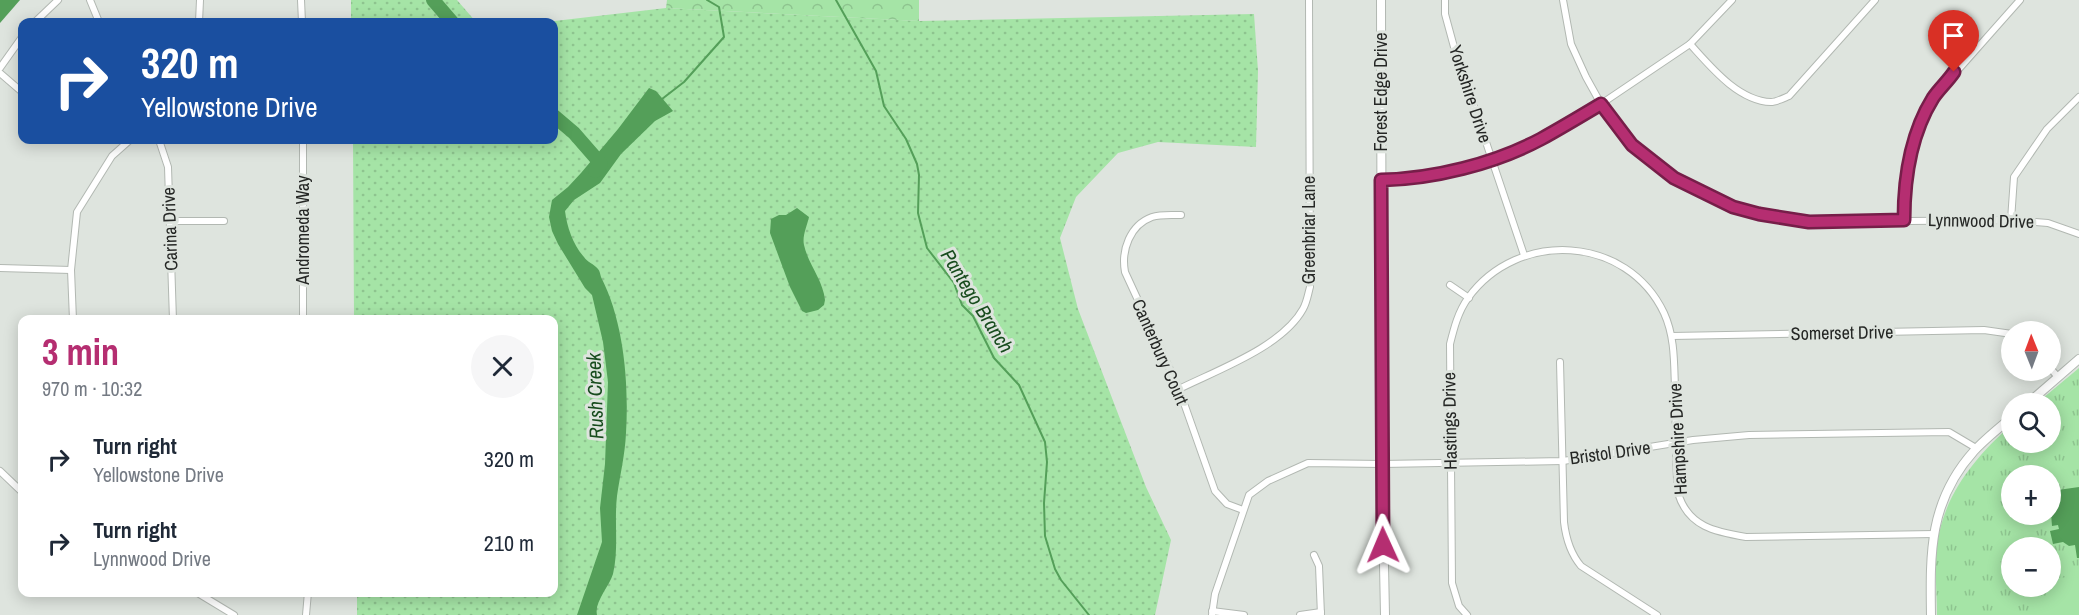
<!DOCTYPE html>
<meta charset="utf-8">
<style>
:root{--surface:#fff;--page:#f6f6f7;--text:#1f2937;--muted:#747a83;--accent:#b52e71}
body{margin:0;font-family:"Archivo Narrow",sans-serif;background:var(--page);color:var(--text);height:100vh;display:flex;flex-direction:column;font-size:22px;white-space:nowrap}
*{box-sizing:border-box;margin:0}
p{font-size:20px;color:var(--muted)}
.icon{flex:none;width:33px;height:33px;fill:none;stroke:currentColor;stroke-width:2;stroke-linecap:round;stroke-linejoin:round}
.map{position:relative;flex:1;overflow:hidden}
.details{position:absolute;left:18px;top:315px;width:540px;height:282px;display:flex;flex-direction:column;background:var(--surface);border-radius:12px;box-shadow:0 3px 15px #0003}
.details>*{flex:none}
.banner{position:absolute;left:18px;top:18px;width:540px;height:126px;border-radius:12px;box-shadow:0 3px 15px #0003;background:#1a4fa0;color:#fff;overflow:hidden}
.needle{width:39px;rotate:359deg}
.controls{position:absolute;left:2001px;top:321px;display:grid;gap:12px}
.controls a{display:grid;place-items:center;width:60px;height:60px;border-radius:50%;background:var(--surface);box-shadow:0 3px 15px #0003;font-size:30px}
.pin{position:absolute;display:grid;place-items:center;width:51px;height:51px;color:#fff;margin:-62px -26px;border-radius:50% 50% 50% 0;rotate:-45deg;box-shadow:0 0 6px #0007}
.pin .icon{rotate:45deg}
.me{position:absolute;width:66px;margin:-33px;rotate:359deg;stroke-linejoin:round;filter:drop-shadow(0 0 4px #0008)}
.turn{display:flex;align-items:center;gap:21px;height:126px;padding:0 24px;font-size:27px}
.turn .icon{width:78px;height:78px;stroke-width:2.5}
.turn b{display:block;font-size:42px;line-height:51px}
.round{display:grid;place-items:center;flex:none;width:63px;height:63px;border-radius:32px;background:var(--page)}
.overview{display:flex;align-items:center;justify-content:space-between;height:102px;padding:0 24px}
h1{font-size:36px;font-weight:700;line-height:45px;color:var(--accent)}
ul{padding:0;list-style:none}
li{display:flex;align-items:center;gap:18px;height:84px;padding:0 24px}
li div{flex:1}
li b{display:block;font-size:22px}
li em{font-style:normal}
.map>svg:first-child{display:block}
</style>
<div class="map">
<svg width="2079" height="615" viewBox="0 0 2079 615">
<defs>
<pattern id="grass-dots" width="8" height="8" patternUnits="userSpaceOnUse" patternTransform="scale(1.5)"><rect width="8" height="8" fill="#a5e4a6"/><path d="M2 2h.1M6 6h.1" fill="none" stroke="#8ec48f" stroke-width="1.8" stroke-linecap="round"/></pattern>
<pattern id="forest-crowns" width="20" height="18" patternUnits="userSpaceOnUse" patternTransform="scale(1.5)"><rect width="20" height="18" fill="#a5e4a6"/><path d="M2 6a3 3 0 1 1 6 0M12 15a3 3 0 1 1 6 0" fill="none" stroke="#8ec48f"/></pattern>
<pattern id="park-tufts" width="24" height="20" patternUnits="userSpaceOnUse" patternTransform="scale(1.5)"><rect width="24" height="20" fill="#a5e4a6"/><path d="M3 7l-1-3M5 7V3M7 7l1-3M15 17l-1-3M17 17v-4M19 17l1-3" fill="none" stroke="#8ec48f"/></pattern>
</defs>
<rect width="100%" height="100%" fill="#dee4de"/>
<g fill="url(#grass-dots)">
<polygon points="351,0 457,0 476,22 351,22"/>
<polygon points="666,8 919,21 1254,14 1258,71 1256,147 1158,142 1118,153 1076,197 1060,238 1078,309 1146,487 1171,540 1155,615 357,615 357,593 554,592 554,320 354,319 353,140 554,140 554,22 546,22"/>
</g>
<polygon fill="url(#forest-crowns)" points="667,0 919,0 919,21 666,8"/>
<path fill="url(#park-tufts)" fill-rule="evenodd" d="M2079,368V615H1937C1937,596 1935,578 1936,559C1938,502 1971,461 2011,425L2012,442H2050V404L2037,403ZM2012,476H2050V514H2012ZM2012,548H2050V586H2012Z"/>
<polygon fill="#a5e4a6" points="2079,577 2079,615 2052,615 2052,578"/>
<g fill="#549f59">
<polygon points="0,0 20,0 0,23"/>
<path d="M649,88L656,91L673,111L655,121L621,154L600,183L574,200L565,211C567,227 573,245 584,257C587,262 594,264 598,269C600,271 600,274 601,277C624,322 629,383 626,433C625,455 620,475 617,496C614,522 619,548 613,574C609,587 594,602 597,615H577L602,542L600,508L605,464L608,382L603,342L592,295L585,288L558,244L552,231L549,217L552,200L568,187L581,173L618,129Z"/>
<path d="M797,208L809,217C807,226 802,236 804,245C808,264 823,280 825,300L824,305L818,310L806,313L802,311L790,287L770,233L771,219L779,215H786Z"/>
<polygon points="2079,487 2079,558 2077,558 2075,545 2069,546 2063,542 2053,544 2050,531 2059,529 2058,525 2052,526 2050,500 2060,499 2058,490"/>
</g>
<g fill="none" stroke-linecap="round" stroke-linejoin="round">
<g stroke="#549f59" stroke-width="2">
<polyline points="836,0 876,71 884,106 906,139 917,164 919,175 918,213 927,248 954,283 962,305 973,316 994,358 1019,385 1045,442 1047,462 1044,503 1045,536 1055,569 1061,580 1089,615"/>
<polyline points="662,99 684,82 724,37 719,7 707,0"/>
</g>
<g stroke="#549f59" stroke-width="14">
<polyline points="433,0 452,22"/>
<polyline points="554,116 574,133 601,164 595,171"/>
</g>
<defs>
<g id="minor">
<polyline points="90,0 99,22"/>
<polyline points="301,0 302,22"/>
<polyline points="1445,0 1445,14 1454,47 1524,255"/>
<polyline points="1563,0 1571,44 1586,77 1601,104 1632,145 1674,178 1733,207 1759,215 1808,222 2011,220 2048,223 2079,234"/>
<polyline points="35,22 58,0"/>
<polyline points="199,22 200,0"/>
<path d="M1690,44C1710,66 1738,101 1771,102C1776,102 1784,98 1789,96L1875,0"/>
<polyline points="0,68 22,37"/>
<polyline points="0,73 22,92"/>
<polyline points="159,140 168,167 173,320"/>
<polyline points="303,140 303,320"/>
<polyline points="1381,180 1433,176 1492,159 1539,140 1601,104 1690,44 1732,0"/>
<path d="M1181,215C1171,215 1161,214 1152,217C1130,225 1121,250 1125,272L1179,389L1215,491L1227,504L1243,510"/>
<polyline points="1904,220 1904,190 1907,168 1920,127 1934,97 2020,0"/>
<polyline points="2011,220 2014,177 2047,129 2079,97"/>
<polyline points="170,221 224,221"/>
<polyline points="0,268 71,270"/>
<polyline points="1450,285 1469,298"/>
<polyline points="73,320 71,270 77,212 112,156 130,140"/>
<polyline points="1672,336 1984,330 2012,334"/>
<path d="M1560,362L1564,522C1566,539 1570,553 1581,566L1657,615"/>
<polyline points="2050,368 2058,377"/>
<path d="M1179,389C1217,370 1282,347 1303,309C1307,302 1308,294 1310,287L1309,0"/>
<polyline points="0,471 22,492"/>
<polyline points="1314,555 1319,566 1321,615"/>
<polyline points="196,592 234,615"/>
<polyline points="1212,611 1244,615"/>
<polyline points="306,615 308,592"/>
<polyline points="1212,615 1215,594 1249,495 1268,481 1308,463 1382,464 1563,461 1693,440 1749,435 1949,432 1976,448"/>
<polyline points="1300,615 1321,612"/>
<path d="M1467,615L1459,606L1452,583L1450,344C1454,328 1458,312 1468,298C1518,229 1627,235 1664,313C1675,337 1674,363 1675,389C1676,424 1675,459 1678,493C1688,527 1716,532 1746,537L1934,534"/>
</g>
<g id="tertiary">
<polyline points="1381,0 1382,464 1385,615"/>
<polyline points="2027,404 2079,359"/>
<path d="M1931,615C1930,553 1929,501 1974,451C1985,439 1999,428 2012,417"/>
</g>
</defs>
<use href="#minor" stroke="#b2b8b2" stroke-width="8"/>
<use href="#tertiary" stroke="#b2b8b2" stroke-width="10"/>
<use href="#minor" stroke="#fff" stroke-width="6"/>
<use href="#tertiary" stroke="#fff" stroke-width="8"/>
</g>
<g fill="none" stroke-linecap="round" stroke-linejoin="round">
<defs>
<path id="route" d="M1383,545L1381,180C1433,179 1494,164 1541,139C1561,128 1581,116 1601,104L1632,145L1674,178L1733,207L1759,214L1809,222L1904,220C1904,178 1910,135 1933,98C1939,89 1948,81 1954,72"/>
</defs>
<use href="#route" stroke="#761e49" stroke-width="15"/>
<use href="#route" stroke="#b52e71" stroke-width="10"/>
</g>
<g text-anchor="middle" stroke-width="6" stroke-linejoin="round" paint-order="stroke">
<g font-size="18" fill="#252725" stroke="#dee4de">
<text transform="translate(1381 92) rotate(-90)" y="6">Forest Edge Drive</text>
<text transform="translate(1470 94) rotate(72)" y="6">Yorkshire Drive</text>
<text transform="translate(1981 221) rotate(1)" y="6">Lynnwood Drive</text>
<text transform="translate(170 229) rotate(-92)" y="6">Carina Drive</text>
<text transform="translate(303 230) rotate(-90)" y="6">Andromeda Way</text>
<text transform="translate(1309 230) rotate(-90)" y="6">Greenbriar Lane</text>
<text transform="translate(1842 333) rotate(-1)" y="6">Somerset Drive</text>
<text transform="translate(1160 352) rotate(66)" y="6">Canterbury Court</text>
<text transform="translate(1450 421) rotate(-91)" y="6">Hastings Drive</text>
<text transform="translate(1678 439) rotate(-93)" y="6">Hampshire Drive</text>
<text transform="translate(1610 453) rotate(-8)" y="6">Bristol Drive</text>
</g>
<g font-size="20" font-style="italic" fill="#174c1d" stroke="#dee4de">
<text transform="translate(977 301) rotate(58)" y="7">Pantego Branch</text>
<text transform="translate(595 396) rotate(-92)" y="7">Rush Creek</text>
</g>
</g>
</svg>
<div class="controls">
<a><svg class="needle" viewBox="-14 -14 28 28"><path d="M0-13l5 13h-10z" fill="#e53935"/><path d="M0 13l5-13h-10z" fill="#747a83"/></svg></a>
<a><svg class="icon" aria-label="search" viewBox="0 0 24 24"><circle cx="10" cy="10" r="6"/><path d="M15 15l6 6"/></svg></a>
<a>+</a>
<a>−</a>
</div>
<div class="pin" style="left:1954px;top:72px;background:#d93025"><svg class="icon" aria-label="arrive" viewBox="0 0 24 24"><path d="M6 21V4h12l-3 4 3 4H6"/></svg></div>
<svg class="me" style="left:1383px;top:545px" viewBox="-20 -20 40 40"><path d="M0-17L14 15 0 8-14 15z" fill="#b52e71" stroke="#fff" stroke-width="4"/></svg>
<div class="banner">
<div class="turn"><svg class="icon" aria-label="right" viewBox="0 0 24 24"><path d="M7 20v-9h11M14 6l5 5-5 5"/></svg><div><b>320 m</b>Yellowstone Drive</div></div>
</div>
<section class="details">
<div class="overview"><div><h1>3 min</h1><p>970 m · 10:32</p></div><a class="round"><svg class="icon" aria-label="close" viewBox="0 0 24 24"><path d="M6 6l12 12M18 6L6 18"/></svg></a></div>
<ul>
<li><svg class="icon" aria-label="right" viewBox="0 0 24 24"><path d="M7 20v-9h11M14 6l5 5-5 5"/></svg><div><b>Turn right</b><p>Yellowstone Drive</p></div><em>320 m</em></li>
<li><svg class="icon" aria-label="right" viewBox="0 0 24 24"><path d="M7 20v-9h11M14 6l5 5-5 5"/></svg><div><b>Turn right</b><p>Lynnwood Drive</p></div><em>210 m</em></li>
</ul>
</section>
</div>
